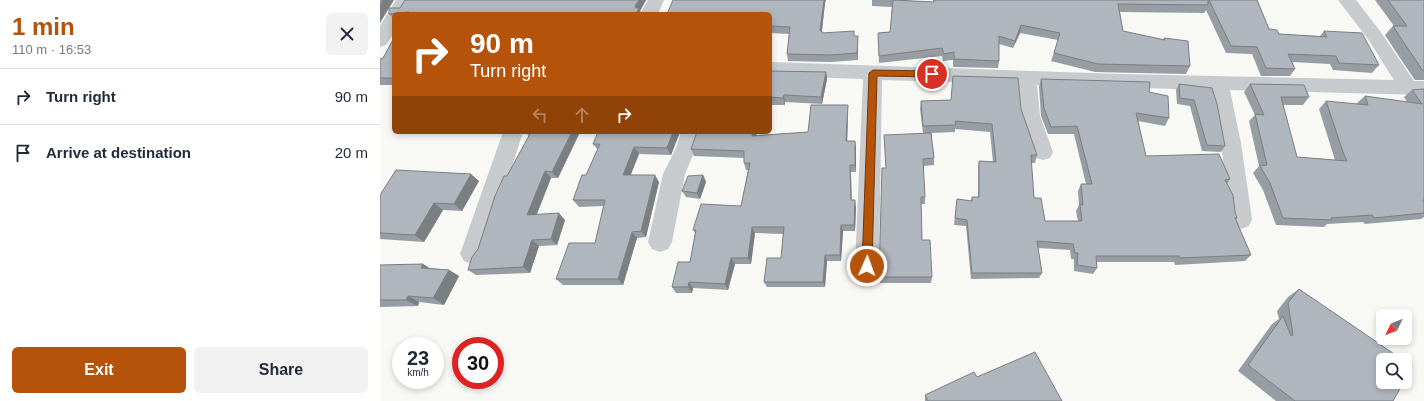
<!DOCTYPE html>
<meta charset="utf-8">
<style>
:root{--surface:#fff;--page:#f2f2f3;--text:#1f2937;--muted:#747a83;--line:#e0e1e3;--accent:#b45309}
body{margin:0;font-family:Helvetica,sans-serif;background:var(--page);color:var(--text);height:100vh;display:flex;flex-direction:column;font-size:15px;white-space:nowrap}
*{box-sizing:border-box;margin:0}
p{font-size:13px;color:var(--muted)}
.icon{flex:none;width:22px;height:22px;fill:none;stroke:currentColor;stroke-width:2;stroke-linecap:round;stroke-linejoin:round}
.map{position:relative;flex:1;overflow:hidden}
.sheet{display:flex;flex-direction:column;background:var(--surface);width:380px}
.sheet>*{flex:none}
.guide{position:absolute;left:12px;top:12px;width:380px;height:122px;border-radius:6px;box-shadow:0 2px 6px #0003;background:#b45309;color:#fff;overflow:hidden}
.needle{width:26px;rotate:227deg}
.controls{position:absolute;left:996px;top:309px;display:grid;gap:8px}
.controls a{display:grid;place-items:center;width:36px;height:36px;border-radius:6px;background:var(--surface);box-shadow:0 2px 6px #0003;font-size:20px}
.speed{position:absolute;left:12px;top:337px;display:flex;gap:8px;font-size:20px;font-weight:700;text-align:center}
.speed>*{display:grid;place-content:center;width:52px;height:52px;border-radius:50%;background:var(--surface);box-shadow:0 2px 6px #0003;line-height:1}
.speed small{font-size:10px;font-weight:400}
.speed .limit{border:6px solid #d22;background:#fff;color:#111}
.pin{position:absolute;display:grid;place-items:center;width:34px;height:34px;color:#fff;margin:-17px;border:2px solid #fff;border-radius:50%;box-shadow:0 1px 4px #0007}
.me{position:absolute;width:44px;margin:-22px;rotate:2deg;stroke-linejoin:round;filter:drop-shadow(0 0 3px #0008)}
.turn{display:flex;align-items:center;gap:14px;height:84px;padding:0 12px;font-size:18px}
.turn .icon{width:52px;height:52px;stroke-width:2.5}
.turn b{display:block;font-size:28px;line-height:34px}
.lanes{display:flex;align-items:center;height:38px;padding:0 12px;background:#0003;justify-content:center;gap:20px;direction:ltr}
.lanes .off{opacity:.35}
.round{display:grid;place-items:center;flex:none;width:42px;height:42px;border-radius:6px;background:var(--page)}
.headline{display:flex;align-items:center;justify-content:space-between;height:68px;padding:0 12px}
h1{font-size:24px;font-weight:600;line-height:30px;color:var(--accent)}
.primary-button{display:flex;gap:8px;margin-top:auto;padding:8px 12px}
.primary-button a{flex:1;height:46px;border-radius:6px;background:var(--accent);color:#fff;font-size:16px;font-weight:600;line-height:46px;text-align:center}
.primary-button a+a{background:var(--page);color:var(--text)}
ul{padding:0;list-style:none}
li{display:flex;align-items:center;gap:12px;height:56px;padding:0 12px;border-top:1px solid var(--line)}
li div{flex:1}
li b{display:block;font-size:15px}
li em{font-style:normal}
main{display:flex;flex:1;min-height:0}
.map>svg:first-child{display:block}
</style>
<main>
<section class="sheet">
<div class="headline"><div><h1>1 min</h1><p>110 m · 16:53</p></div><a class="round"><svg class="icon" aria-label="close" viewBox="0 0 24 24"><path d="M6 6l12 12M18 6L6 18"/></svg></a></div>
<ul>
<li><svg class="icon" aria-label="right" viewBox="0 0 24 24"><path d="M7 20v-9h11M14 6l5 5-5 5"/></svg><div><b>Turn right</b></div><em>90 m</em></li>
<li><svg class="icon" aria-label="arrive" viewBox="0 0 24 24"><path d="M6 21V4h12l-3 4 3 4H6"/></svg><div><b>Arrive at destination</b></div><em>20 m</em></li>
</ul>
<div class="primary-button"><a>Exit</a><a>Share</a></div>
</section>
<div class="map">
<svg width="1044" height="401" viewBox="0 0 1044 401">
<rect width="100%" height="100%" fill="#f8f8f5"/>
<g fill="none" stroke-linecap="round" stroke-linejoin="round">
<g fill="#c7cbce" fill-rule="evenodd">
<polygon points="16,0 34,0 25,14 14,14 14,33 6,45 0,47 0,26"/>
<polygon points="268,0 284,0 278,14 260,14"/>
<polygon points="958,0 976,0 1000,31 1034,81 1044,81 1044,95 850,90 861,143 872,219 869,226 861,229 853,226 850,219 841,143 831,90 657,85 660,116 673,152 670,158 663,160 656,158 640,116 638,84 502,80 499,266 495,274 487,277 479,274 475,266 483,79 390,76 390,62 742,74 1014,80 988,39"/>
<polygon points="123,132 143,132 104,254 100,261 92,264 84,261 80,254"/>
<polygon points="301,132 321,132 316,148 305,174 292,242 288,249 280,252 272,249 268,242 283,174 296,148"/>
</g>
</g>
<g fill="#969da3">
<polygon points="25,0 266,0 260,11 262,14 14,14 14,19 9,14 20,8"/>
<polygon points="492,0 514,0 553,2 553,0 877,0 889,29 899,34 940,36 944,31 999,65 992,73 953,70 950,64 912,62 915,69 910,76 881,76 872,54 846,53 826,10 824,13 740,12 743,31 783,40 784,38 810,66 806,74 715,72 671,61 678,40 640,33 633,48 619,44 619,61 618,68 573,67 573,60 563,61 562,56 499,63 498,33 510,32 512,7 492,6"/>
<polygon points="995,0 1044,0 1044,80 1035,80 1016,52 1005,35 1013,26 1014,26"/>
<polygon points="445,3 442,31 442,33 474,36 478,43 478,60 451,62 408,61 407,54 409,34 390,33 390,14"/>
<polygon points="14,38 14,85 0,85 0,59 3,58"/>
<polygon points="390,71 446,72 447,79 442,104 405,102 405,105 390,105"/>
<polygon points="573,76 641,109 657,155 655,163 651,163 654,198 665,221 698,221 696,211 699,205 698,191 701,184 706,184 694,134 668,134 661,116 659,87 661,79 769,92 789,118 785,126 758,121 766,156 850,179 847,184 855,212 857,218 856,220 871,255 865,261 795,265 794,262 717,262 717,268 713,274 694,271 694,259 691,259 690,250 658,248 662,273 659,278 591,279 586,226 574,225 577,199 591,201 592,197 598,197 598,168 599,161 613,162 610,132 575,129 575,132 551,133 554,158 554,165 543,166 545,197 545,204 541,204 542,240 552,277 551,283 500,283 499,277 506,168 543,133 540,109 541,101 571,100"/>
<polygon points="799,84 832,88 845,146 841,152 822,151 810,106 797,104 796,90"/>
<polygon points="870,84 929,97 923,105 903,105 917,157 955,160 939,109 946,101 977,104 977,103 985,96 1027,102 1024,97 1032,90 1044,89 1044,217 1041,219 985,224 983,222 947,224 944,227 896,225 883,190 873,173 879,166 869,121 875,115 864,92"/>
<polygon points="468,113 467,141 475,141 476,149 476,172 471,172 471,200 476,207 475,231 463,231 461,261 447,261 445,287 387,287 384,282 401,258 403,234 375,233 371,264 355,264 348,290 313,288 312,293 296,293 292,287 310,262 315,233 313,230 361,206 368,170 366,170 364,163 364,158 314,156 311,149 317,132 377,132 376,135 428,132"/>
<polygon points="145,132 200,132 178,178 171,178 157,214 185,220 177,245 159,246 150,273 96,275 88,270 98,249 127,176 149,136"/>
<polygon points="300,132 291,155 259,154 250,175 279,182 266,237 257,238 243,285 183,285 176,279 215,243 224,206 199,207 193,200 206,175 218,150 213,144"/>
<polygon points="323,175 326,182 320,199 306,197 302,191"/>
<polygon points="99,181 82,211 63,210 44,242 0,239 0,195"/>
<polygon points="43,264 49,268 69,270 79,276 64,305 39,302 38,306 0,307 0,265"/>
<polygon points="919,289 1013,401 896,401 858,371 892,324 899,319 897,311 908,297"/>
<polygon points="597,377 682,401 545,401 545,395"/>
</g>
<g fill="#7a7f84">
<polygon points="3,0 14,0 0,23 0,5"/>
<polygon points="259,0 266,0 260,11 262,14 256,14 255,6"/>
<polygon points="444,0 446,0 445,3 441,38 440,31"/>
<polygon points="641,25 640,33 633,48 635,41"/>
<polygon points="478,36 478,60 477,53"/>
<polygon points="446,72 447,79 442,104 441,97"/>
<polygon points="404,95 405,102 405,105 403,98"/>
<polygon points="468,105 468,113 467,149 466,141"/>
<polygon points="192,132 200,132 178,178 172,172"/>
<polygon points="293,132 300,132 291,155 287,148"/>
<polygon points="373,132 377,132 375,143 372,136"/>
<polygon points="475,141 476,149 476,172 475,165"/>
<polygon points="254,147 259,154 248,182 243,175"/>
<polygon points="470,165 471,172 472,207 471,200"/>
<polygon points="165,171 171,178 154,221 147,215"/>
<polygon points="91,174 99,181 82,211 74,204"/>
<polygon points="275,175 279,182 266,237 261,231"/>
<polygon points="323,175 326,182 320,199 317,193"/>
<polygon points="475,200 476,207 475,231 474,225"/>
<polygon points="54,203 63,210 44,242 35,235"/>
<polygon points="179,213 185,220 177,245 171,239"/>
<polygon points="461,225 463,231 461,261 460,255"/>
<polygon points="372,227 375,233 371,264 368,258"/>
<polygon points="252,232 257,238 243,285 238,279"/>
<polygon points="152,240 159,246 150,273 143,267"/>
<polygon points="445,255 447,261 445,287 443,282"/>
<polygon points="351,258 355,264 348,290 345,284"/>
<polygon points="43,264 54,271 41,268"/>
<polygon points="69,270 79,276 64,305 53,298"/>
<polygon points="309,282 313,288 312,293 308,287"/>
<polygon points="28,296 39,302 38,306 26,300"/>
</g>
<g fill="#afb6bd" stroke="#7a7f84">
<polygon points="0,0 3,0 0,5"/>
<polygon points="25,0 259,0 255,6 256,8 259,8 256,14 28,14 29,12 9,14 9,8 20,8"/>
<polygon points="293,0 444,0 440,31 442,31 442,33 474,31 474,36 478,36 477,53 450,55 407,54 410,27 390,26 390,14 287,14"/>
<polygon points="513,0 554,2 554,0 828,0 828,5 738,4 743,31 785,40 784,38 808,41 810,66 718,64 674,53 680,33 641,25 635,41 619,36 619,61 574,59 574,52 564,54 562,48 499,56 498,33 510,32"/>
<polygon points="829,0 877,0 889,29 897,30 899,34 947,37 944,31 982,33 999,65 959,63 956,56 908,54 915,69 886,68 877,47 851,46"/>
<polygon points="1008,0 1044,0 1044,71 1043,71 1024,43 1013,26 1027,26"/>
<polygon points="14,38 14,78 0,78 0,59 3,58"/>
<polygon points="390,71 446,72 441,97 404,95 403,98 390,97"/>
<polygon points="573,76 638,78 641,109 657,155 651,155 654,198 661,198 665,221 702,221 700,204 703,205 701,184 712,184 697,126 671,127 664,108 661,79 770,82 769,92 788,96 789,118 756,113 766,156 839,154 850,179 845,180 853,195 855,212 857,218 855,218 871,255 800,258 799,256 716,256 717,268 697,265 698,253 695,253 693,244 657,241 662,273 592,273 587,220 575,218 577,199 592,201 592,197 599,197 599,161 616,162 612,124 575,121 576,125 543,126 541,101 571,100"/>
<polygon points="799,84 832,88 837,104 845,146 827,145 814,100 800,98"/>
<polygon points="870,84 924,85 929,97 901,97 917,157 967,161 963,152 946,101 988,105 985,96 1042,104 1032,90 1044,89 1044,200 1043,200 1044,202 1044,213 994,218 992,215 951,218 952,220 903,218 890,183 880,166 887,165 875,114 884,115"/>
<polygon points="431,105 468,105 466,141 475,141 475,165 470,165 471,200 475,200 474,225 461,225 460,255 445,255 443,282 384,282 387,258 401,258 404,227 372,227 368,258 351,258 345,284 309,282 308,287 292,287 298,262 310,262 316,230 313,230 321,204 361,206 370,163 364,163 364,151 311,149 317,132 373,132 372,136 428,132"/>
<polygon points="151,132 192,132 172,172 165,171 147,215 179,213 171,239 152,240 143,267 88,270 92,257 98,249 115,196 124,176 127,176"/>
<polygon points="218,132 293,132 287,148 254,147 243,175 275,175 261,231 252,232 238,279 176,279 189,243 215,243 225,200 193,200 202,175 206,175 220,144 213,144"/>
<polygon points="551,133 554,158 543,159 545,197 541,197 542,240 550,240 552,277 499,277 502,168 506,168 504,135"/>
<polygon points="16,170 91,174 74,204 54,203 35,235 0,233 0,195"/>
<polygon points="323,175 317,193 302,191 308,176"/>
<polygon points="43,264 41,268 69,270 53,298 28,296 26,300 0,300 0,265"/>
<polygon points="919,289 1023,360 1003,360 1003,382 1024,382 1013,401 915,401 868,365 903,316 911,336 913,335 908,303"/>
<polygon points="655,352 682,401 548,401 545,395 594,372 597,377"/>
<polygon points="1025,361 1032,366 1025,380"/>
</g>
<polygon fill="#b45309" stroke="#753606" points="493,70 552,71 555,74 552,77 497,76 492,266 490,269 487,271 483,269 482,266 489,73"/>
</svg>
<div class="controls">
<a><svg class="needle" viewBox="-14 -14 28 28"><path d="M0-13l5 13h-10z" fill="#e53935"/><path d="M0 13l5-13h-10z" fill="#747a83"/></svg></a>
<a><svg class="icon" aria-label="search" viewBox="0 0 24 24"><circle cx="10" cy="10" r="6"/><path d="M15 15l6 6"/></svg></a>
</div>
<div class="speed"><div>23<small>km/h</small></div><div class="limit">30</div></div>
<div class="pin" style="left:552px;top:74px;background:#d93025"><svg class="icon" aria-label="arrive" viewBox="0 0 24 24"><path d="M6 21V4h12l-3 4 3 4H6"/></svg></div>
<svg class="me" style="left:487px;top:266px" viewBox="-20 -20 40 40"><circle r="17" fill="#b45309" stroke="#fff" stroke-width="3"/><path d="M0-11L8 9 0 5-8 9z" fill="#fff"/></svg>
<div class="guide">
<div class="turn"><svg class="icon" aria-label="right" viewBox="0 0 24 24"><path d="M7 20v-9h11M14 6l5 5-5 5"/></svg><div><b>90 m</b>Turn right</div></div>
<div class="lanes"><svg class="icon off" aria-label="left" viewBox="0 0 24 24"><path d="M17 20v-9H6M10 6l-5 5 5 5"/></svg><svg class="icon off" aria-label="ahead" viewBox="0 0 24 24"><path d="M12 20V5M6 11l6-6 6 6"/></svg><svg class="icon" aria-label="right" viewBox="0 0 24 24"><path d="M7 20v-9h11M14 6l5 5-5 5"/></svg></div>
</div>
</div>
</main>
